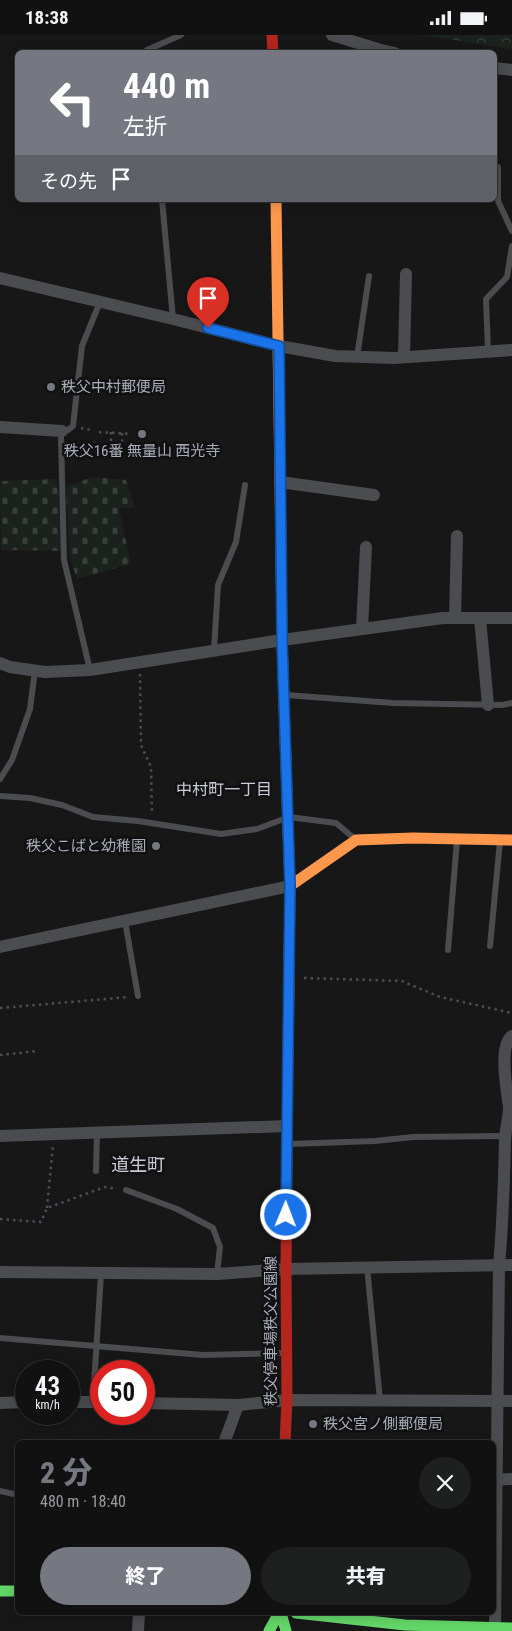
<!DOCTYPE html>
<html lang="ja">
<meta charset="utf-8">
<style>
:root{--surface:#111;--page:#1e1f1f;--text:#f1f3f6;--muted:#9c9d9f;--line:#303131;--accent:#757880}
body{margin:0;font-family:"Roboto Condensed","Noto Sans JP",sans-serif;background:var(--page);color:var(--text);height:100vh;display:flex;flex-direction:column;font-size:19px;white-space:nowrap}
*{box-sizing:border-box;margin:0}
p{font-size:16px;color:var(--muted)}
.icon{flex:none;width:28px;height:28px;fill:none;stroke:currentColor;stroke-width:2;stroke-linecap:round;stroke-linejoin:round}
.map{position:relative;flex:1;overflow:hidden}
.side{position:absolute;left:15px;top:1405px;width:481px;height:175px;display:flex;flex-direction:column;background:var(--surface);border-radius:8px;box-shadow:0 2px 12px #0003,0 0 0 1px var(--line)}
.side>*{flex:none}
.top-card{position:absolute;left:15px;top:15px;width:482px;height:152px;border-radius:8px;box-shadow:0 2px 12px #0003,0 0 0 1px var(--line);background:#757880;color:#fff;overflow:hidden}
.speed{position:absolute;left:15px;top:1325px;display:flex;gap:10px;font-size:25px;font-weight:700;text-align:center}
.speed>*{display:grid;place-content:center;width:65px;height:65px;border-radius:50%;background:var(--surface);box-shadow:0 2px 12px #0003,0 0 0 1px var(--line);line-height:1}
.speed small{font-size:12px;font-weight:400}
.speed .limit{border:8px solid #d22;background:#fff;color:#111}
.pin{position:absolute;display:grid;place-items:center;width:42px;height:42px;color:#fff;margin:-51px -21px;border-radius:50% 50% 50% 0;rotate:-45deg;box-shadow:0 0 5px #0007}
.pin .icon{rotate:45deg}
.me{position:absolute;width:55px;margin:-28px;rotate:1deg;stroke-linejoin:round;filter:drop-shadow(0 0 4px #0008)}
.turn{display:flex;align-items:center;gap:18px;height:105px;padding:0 25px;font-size:22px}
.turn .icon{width:65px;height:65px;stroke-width:2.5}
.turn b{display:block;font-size:35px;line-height:42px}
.then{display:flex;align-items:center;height:48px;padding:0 25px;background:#0003;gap:10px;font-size:19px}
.round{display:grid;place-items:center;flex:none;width:52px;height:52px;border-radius:26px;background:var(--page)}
.summary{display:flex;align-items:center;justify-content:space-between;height:85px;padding:0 25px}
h1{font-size:30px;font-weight:800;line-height:38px;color:var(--accent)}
.action{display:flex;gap:10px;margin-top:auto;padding:10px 25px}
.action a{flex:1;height:58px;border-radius:30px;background:var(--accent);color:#fff;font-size:20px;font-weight:800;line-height:58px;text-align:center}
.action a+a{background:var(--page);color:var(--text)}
.status{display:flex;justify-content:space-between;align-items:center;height:35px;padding:0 25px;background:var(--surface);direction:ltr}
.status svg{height:14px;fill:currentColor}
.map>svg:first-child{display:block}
</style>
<div class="status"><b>18:38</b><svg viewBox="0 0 49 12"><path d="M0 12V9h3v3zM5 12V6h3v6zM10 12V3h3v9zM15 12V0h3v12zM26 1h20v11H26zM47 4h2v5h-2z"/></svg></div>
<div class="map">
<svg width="512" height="1596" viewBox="0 0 512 1596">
<defs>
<pattern id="forest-crowns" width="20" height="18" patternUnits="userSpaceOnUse" patternTransform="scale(1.25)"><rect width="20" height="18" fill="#1b211c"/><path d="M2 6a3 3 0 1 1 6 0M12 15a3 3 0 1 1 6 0" fill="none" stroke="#393f3b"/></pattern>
<pattern id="cemetery-stones" width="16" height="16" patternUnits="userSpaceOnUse" patternTransform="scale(1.25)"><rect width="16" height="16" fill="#1b211c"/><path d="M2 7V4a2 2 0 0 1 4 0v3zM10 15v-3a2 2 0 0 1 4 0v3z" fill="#393f3b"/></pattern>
</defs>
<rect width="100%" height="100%" fill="#171717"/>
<polygon fill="url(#forest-crowns)" points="422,0 512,0 512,14"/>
<g fill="url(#cemetery-stones)">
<polygon points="93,442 126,445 135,472 119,474 131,529 77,544 69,520 66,451"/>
<polygon points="57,444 62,516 1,515 0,446"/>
</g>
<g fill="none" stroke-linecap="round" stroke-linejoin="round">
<g stroke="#4d4e52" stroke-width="2.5" stroke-dasharray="2.5 4" stroke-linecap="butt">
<polyline points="81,393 92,395"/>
<polyline points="99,397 131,399"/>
<polyline points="122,398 122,418"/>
<polyline points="111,419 111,397"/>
<polyline points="140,639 141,710 151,732 152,778"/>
<polyline points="304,943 402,946 440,962 512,978"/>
<polyline points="0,973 129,962"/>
<polyline points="0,1020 38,1016"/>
<polyline points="47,1173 53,1110"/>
<polyline points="0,1184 41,1187 47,1173 105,1152 117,1154"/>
</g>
<g stroke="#4b4c50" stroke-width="6">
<polyline points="147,18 147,15 181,0"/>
<polyline points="495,133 498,132 498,166 512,196"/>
<polyline points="162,165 173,284"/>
<polyline points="488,316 486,264 507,242 512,211"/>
<polyline points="357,322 369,241"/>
<polyline points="214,615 218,550 236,507 245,450"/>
<polyline points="90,635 64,525 61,402 62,396 68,395 73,391 82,311 100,267"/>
<polyline points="286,660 393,668 502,670 512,668"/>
<polyline points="0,744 12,725 30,674 35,636"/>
<polyline points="0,761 30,763 62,770 93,782 138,786 221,799 257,794 289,782 336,788 355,804"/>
<polyline points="125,886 138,961"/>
<polyline points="490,911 500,806"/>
<polyline points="448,915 457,805"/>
<polyline points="289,1109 375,1106 413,1102 505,1101"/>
<polyline points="96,1136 97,1097"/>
<polyline points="126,1155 177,1174 213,1193 220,1212 217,1239"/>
<polyline points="367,1232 380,1365"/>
<polyline points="0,1303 203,1320 286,1318"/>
<polyline points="93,1366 101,1239"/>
<polyline points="0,1456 18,1460"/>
</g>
<g stroke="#4b4c50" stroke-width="12">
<polyline points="332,0 381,15 395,18"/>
<polyline points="495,33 512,35"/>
<polyline points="0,243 173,284 279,311 335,321 394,323 512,315"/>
<polyline points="404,322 406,239"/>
<polyline points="0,392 62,396"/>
<polyline points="280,447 374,460"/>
<polyline points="455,583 457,501"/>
<polyline points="480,583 488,670"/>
<polyline points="362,594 366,512"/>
<polyline points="0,628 10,632 45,637 90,635 282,605 443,583 512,583"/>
<polyline points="0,912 290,851"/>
<polyline points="0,1101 287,1091"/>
<polyline points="0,1237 217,1239 286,1234 512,1230"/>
<polyline points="69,1367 101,1367"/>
<polyline points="0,1368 26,1367"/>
<polyline points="144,1368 238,1370 287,1365 512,1366"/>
<polyline points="224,1408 238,1370"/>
<polyline points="494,1445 512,1444"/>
<path d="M495,1592L499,1230C503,1189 504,1148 505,1106C505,1095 509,1083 509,1072C507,1056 498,1011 512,1001"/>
<polyline points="138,1596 139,1578"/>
</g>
<g stroke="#63d668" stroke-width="11">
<polyline points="281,517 282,605 288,791"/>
<polyline points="0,1556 18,1556"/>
<polyline points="281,1578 286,1596"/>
<polyline points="296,1578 405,1590 512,1593"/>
<polyline points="269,1596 279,1578"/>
</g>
<g stroke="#ff974d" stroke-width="11">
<polyline points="276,165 281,517"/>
<polyline points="288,791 290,851 288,1025"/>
<polyline points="290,851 356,805 413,803 512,805"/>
</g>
<g stroke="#b3261e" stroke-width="11">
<polyline points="272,0 273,18"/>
<polyline points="285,1408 287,1365 286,1234 288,1025"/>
</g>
</g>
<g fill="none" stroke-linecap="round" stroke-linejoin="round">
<defs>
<polyline id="route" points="208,293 279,311 282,605 290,851 286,1180"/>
</defs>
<use href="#route" stroke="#114b97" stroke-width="12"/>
<use href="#route" stroke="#1a73e8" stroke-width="9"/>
</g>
<g fill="#757880" stroke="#111113" stroke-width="2">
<circle cx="51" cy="352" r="5"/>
<circle cx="142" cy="399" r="5"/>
<circle cx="156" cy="811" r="5"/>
<circle cx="313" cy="1389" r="5"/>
</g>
<g text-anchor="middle" stroke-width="5" stroke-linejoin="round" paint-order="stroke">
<g font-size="15" fill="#a8adb8" stroke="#111113" text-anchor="start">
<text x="61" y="357">秩父中村郵便局</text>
<text x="142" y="421" text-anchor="middle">秩父16番 無量山 西光寺</text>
<text x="146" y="816" text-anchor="end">秩父こばと幼稚園</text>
<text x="323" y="1394">秩父宮ノ側郵便局</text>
</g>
<g font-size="15" fill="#a8adb8" stroke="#111113">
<text transform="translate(271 1296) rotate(-90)" y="5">秩父停車場秩父公園線</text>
</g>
<g font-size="16" fill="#c9ccd4" stroke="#111113">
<text x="224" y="760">中村町一丁目</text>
</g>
<g font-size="18" fill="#c9ccd4" stroke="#111113">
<text x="138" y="1136">道生町</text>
</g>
</g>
</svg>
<div class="speed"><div>43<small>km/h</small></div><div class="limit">50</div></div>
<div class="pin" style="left:208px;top:293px;background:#d93025"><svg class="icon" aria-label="arrive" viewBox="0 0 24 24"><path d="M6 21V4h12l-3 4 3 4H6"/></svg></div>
<svg class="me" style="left:286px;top:1180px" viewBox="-20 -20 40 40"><circle r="17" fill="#1a73e8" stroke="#fff" stroke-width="3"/><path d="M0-11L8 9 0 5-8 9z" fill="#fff"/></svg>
<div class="top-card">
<div class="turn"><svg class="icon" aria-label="left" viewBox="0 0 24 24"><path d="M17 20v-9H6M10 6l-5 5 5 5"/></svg><div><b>440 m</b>左折</div></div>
<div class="then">その先<svg class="icon" aria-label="arrive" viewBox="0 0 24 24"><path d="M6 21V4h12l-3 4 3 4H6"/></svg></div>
</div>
<section class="side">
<div class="summary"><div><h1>2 分</h1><p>480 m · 18:40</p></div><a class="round"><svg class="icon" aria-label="close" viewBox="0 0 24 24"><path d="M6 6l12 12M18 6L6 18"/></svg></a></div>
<div class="action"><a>終了</a><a>共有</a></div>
</section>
</div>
